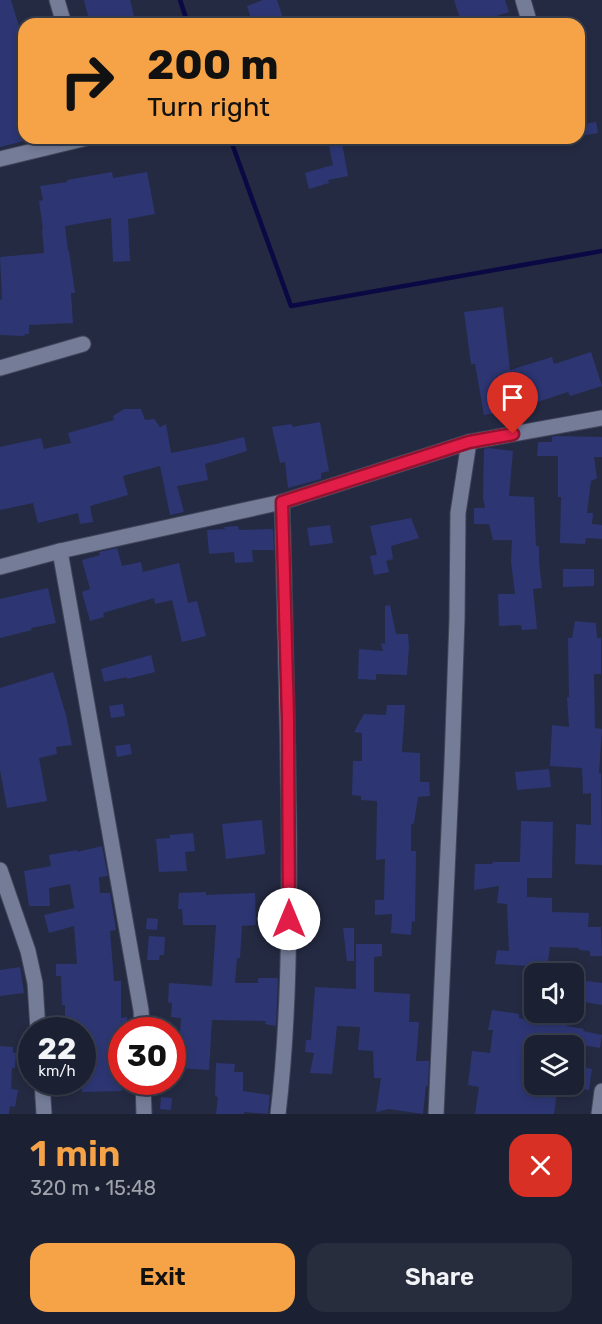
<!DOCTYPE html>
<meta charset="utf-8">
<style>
:root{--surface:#1b2032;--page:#282d3e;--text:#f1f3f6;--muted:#a0a3ac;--line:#393e4d;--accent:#f6a247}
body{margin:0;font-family:Rubik,sans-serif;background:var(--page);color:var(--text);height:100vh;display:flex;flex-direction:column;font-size:22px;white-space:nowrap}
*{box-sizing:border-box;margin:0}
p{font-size:20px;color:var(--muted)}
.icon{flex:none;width:33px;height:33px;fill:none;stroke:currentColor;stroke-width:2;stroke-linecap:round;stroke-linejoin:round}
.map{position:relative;height:1114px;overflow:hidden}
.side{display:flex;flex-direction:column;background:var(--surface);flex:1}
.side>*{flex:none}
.top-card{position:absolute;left:18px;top:18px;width:567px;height:126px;border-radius:18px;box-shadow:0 3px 9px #0003,0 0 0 2px var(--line);background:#f6a247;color:#111;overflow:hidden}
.tools{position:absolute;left:524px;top:963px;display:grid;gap:12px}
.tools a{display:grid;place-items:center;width:60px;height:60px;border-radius:12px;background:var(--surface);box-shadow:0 3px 9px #0003,0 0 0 2px var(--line);font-size:30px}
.speed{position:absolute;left:18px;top:1017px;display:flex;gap:12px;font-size:30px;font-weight:700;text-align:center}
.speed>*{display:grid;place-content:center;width:78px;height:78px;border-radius:50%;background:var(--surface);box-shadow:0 3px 9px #0003,0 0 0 2px var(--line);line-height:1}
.speed small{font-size:15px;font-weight:400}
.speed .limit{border:9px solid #d22;background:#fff;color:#111}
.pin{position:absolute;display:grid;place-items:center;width:51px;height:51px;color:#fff;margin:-62px -26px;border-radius:50% 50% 50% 0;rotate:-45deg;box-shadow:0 0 6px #0007}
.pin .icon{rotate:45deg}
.me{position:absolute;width:66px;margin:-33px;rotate:0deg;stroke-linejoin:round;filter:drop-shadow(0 0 4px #0008)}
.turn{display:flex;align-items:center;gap:21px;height:126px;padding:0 30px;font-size:27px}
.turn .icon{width:78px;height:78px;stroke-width:2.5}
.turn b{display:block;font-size:42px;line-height:51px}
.round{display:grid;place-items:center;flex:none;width:63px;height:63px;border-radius:18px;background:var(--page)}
.head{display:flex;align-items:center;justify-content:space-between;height:102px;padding:0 30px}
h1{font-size:36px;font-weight:600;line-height:45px;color:var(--accent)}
.primary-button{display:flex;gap:12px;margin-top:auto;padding:12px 30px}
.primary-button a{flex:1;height:69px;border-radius:18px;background:var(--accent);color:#111;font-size:24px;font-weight:600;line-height:69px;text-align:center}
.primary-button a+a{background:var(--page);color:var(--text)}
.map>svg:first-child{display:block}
</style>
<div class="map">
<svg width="602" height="1114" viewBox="0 0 602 1114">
<rect width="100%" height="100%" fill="#242a42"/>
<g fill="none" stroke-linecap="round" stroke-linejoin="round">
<g stroke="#0b0944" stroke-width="4.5">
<polyline points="180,0 188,24"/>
<polyline points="230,138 291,306 602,251"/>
</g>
</g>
<g fill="#2d3673">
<polygon points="0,0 11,0 24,43 24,141 0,147"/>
<polygon points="84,0 130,0 134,16 100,24 90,24"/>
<polygon points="263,0 277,0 285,24 253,24 247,6"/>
<polygon points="454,0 505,0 509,12 472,24 462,24"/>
<polygon points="596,122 598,133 585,135 583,124"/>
<polygon points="342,143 348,176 328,180 329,183 309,189 305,173 333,165 329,146"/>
<polygon points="112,172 113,178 147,172 155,214 128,219 130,261 113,262 111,218 65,226 68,251 69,251 75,293 71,293 73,323 29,325 29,334 24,334 25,336 0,335 0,300 2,299 0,257 44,253 42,229 43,229 39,201 43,200 40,186 67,182 67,180"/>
<polygon points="503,307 510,370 552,357 554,364 591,352 602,386 570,396 568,392 516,409 484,415 475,364 471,364 464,312"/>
<polygon points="124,409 141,409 145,420 154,419 160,427 166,424 171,453 216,444 244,437 247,451 205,464 208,480 177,486 184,512 170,515 160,466 123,476 128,495 90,506 93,522 80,524 78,513 38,523 33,503 0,510 0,447 41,438 44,449 71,443 68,433 114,420 113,416"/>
<polygon points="320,422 329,471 321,473 321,479 288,488 285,462 280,463 272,427 292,424 292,427"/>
<polygon points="556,436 602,437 602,457 594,457 597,478 591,481 587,513 593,513 592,524 602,525 602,539 586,538 585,544 560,543 561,497 558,497 558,456 537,456 538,442 552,442 552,437"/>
<polygon points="489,448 513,451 509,496 534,497 536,546 539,546 539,563 542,588 533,589 537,629 522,630 521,625 499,626 498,594 515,594 511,562 512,540 493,540 489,524 474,524 474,508 485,508 483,498 484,449"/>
<polygon points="411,518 419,538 391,546 393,559 386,561 389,572 374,575 370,556 377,555 370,526"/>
<polygon points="330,525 333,543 310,546 307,528"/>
<polygon points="238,526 239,530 273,529 274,550 252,550 253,562 235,563 234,552 209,554 207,530 225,529 224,527"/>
<polygon points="117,548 122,566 141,562 143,572 179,563 188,603 197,601 206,636 182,642 172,600 155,604 154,598 103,613 104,617 90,621 82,592 90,589 82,560 100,555 99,552"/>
<polygon points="563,569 594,569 594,586 563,587"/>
<polygon points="48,588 56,623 31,628 32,630 0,638 0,599"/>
<polygon points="390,605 396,634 408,634 409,646 407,675 376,674 376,680 358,679 359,649 383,651 381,643 385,644 385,606"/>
<polygon points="575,621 596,623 597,638 601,638 601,674 594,674 595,728 602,729 599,773 601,773 602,865 575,864 576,824 591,825 591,793 583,794 582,768 550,766 552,725 569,727 567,697 569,697 568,638 572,638"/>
<polygon points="151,655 155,672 127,679 127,677 104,682 101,669"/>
<polygon points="53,672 66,715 72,745 56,747 57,754 39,758 47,801 7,808 0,770 0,688"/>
<polygon points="123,704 125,716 111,718 109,706"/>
<polygon points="387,705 405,705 402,752 420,753 420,782 429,782 430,796 418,797 414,823 411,825 411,851 416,851 415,922 412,921 411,935 391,933 392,914 375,915 375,900 384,900 385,859 376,860 377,801 361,800 361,796 352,795 353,761 362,761 362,733 354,732 364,714 386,715"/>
<polygon points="130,744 132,754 117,757 115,746"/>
<polygon points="549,769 551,787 517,790 515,772"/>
<polygon points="262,820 265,854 226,859 222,824"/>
<polygon points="521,821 553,822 552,878 527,878 527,897 552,898 552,912 589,913 588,927 601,927 602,956 590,956 590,951 579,950 579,948 550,947 547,967 495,964 497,950 509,951 507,904 497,903 499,886 474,890 475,864 492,864 493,862 520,862"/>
<polygon points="193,833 195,851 185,852 187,871 159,872 156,839 170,838 170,835"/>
<polygon points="102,846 108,876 99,877 100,893 110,893 116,930 110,931 114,981 121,981 121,1018 127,1017 128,1030 122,1030 122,1091 82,1092 82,1030 65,1030 65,1005 62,1005 61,976 56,976 56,964 77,964 74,926 49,933 44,915 74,908 70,884 49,888 50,906 29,906 24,871 51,866 49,855 77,850 77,852"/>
<polygon points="206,892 206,895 255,893 256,925 242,926 240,958 237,958 235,983 258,983 258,978 278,978 276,1026 265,1024 266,1021 212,1020 209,1070 178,1068 181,1018 171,1017 172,1003 168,1002 169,983 212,986 216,925 183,925 182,909 178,909 179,893"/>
<polygon points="147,918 158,919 157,930 146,929"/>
<polygon points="343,928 354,928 354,961 347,961"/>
<polygon points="149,936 165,937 164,955 160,955 159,960 147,960"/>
<polygon points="356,944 382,944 382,956 374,957 374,992 410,994 409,1022 419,1022 416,1061 429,1061 428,1086 426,1086 423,1114 389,1109 376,1112 381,1078 374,1078 373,1051 358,1050 360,1027 337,1026 332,1074 310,1073 314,1053 305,1052 306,1040 311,1040 315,987 356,989"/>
<polygon points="20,967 24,993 0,996 0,970"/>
<polygon points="573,979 602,983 602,1005 573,1000"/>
<polygon points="492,1010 519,1014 519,1018 540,1021 543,1012 568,1012 567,1026 584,1029 583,1031 602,1035 600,1048 577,1044 577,1046 534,1046 534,1084 558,1084 554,1114 475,1114 479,1087 468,1085 472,1051 490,1053 493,1030 488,1030"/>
<polygon points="0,1046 13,1047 13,1053 16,1053 15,1068 12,1068 11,1089 18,1090 15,1107 10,1106 9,1114 0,1114"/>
<polygon points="216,1063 235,1064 234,1072 243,1072 243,1091 270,1095 268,1114 244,1112 244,1114 216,1114 218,1097 215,1096"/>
<polygon points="573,1065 592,1069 589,1090 573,1088"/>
<polygon points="161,1097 172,1098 171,1110 160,1109"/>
</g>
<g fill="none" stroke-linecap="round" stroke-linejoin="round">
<defs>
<g id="minor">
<polyline points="57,0 64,24"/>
<polyline points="523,0 530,24"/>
<polyline points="0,159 87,138"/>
<polyline points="0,368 83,344"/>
<polyline points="60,551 141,1010 142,1030"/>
<polyline points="0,567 60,551 282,502 469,442 602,418"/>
<polyline points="0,870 28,951 35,983 38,1030"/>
<polyline points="42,1082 44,1114"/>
<polyline points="143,1082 144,1114"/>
<path d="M278,1114C289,1022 289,930 289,838C288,726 285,614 282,502"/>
<polyline points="436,1114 452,763 457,619 458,513 469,442"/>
<polyline points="599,1114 602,1091"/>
</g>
</defs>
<use href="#minor" stroke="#404559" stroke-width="17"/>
<use href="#minor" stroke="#747c98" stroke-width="15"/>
</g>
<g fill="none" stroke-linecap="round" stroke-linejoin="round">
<defs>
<polyline id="route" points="289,919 288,718 282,502 469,442 513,434"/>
</defs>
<use href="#route" stroke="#92132f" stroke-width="15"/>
<use href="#route" stroke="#e11d48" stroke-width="10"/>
</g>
</svg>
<div class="tools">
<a><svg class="icon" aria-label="sound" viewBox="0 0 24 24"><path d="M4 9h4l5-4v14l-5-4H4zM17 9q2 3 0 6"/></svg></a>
<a><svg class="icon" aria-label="layers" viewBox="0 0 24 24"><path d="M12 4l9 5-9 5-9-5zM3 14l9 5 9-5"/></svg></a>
</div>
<div class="speed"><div>22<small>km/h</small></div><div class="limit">30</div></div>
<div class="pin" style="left:513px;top:434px;background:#d93025"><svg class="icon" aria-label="arrive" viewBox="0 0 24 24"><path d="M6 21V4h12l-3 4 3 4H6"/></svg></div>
<svg class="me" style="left:289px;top:919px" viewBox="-20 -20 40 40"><circle r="19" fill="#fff"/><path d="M0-13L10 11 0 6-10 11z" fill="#e11d48"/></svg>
<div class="top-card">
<div class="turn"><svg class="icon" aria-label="right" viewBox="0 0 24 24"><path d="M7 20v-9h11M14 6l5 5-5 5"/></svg><div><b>200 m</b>Turn right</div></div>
</div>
</div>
<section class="side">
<div class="head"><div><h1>1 min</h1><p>320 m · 15:48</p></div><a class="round" style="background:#d93025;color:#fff"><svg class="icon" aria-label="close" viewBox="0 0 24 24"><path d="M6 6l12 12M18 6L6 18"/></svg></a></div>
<div class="primary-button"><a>Exit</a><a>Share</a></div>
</section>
